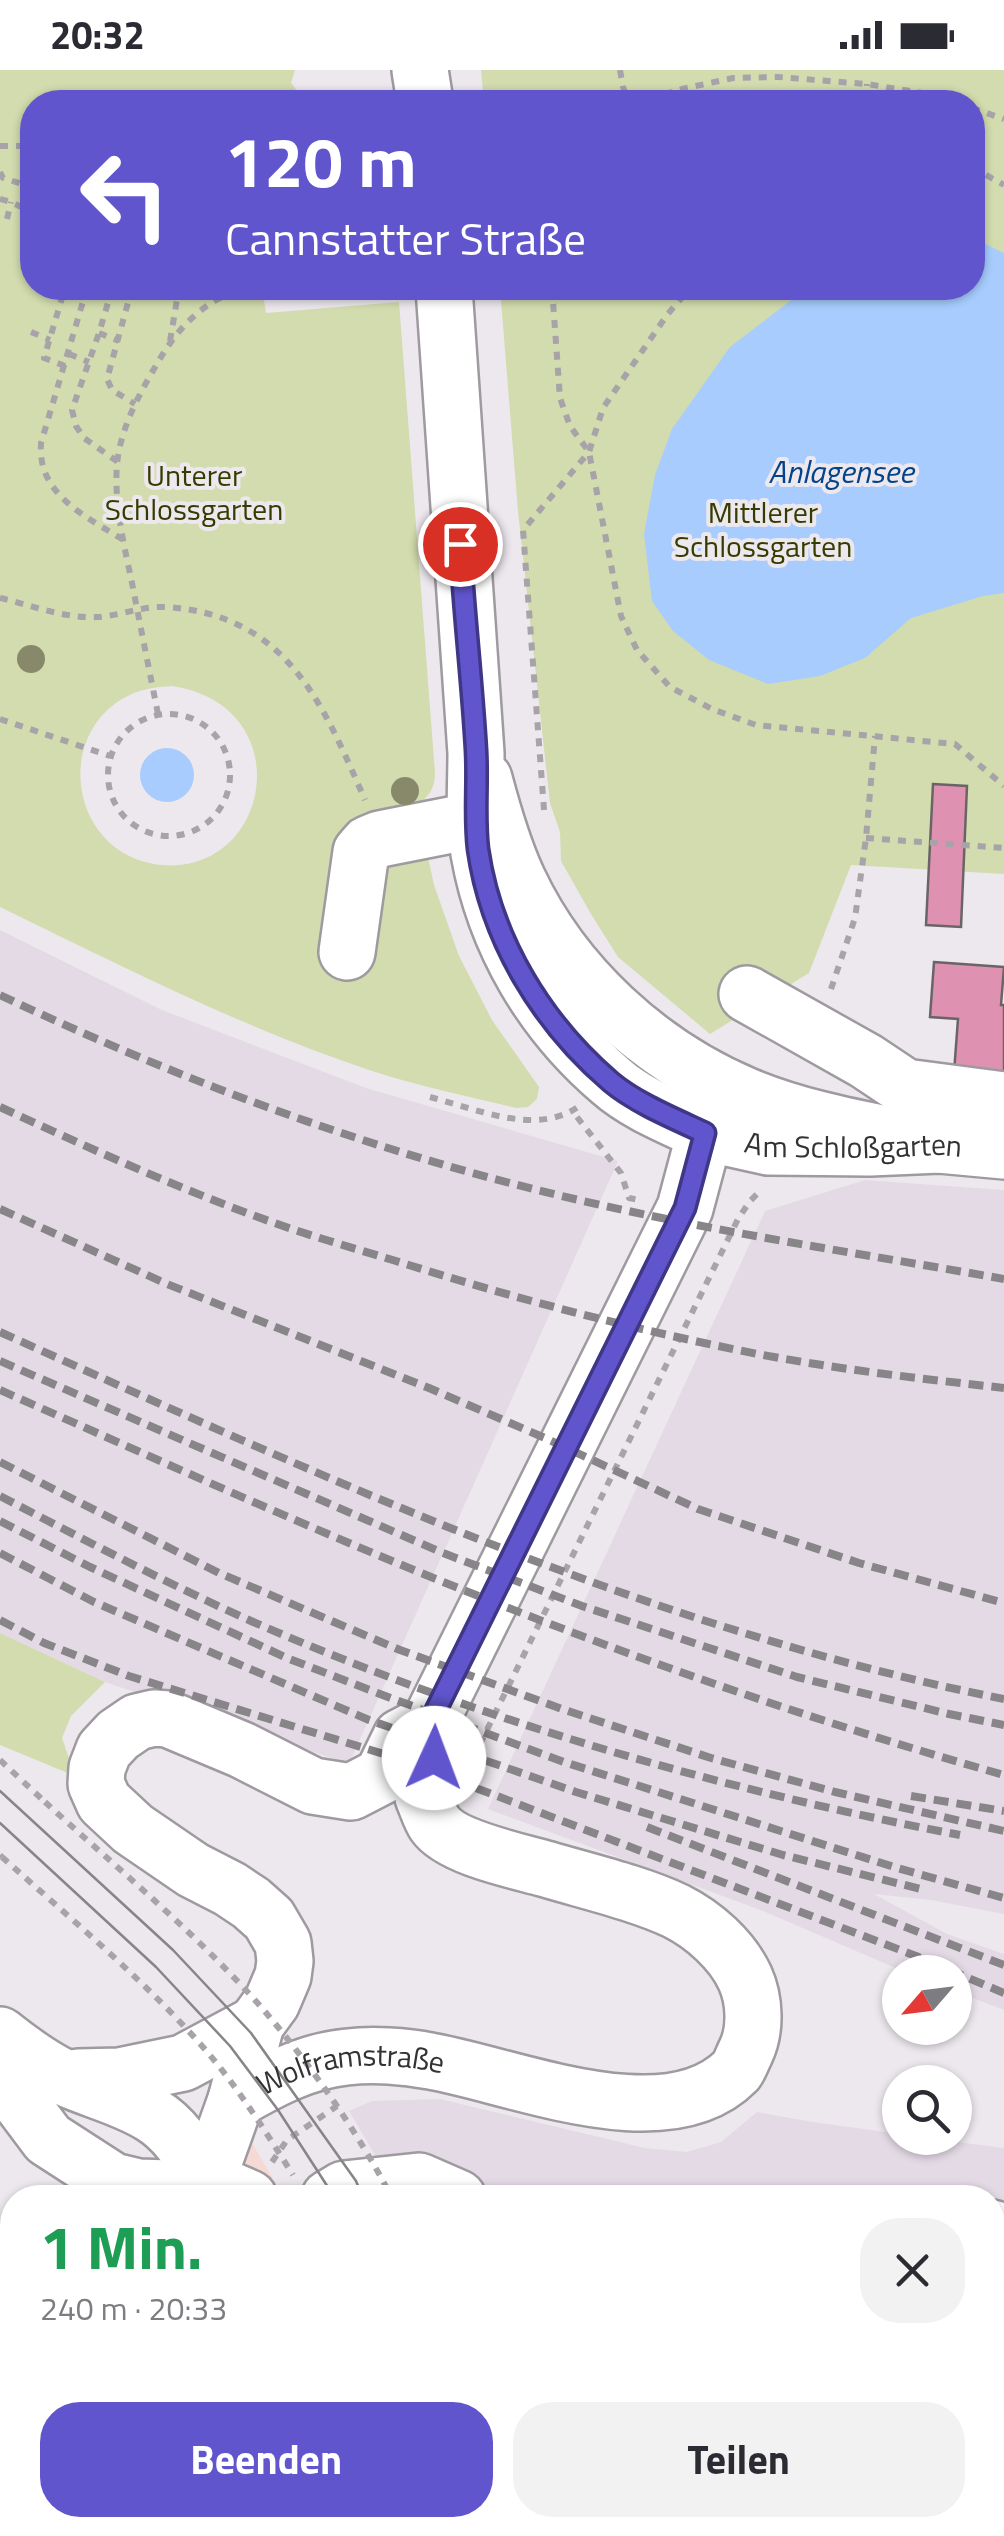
<!DOCTYPE html>
<html lang="de">
<meta charset="utf-8">
<style>
:root{--surface:#fff;--page:#f2f2f3;--text:#2b2b33;--muted:#7c7c81;--accent:#6155ce}
body{margin:0;font-family:"Titillium Web",sans-serif;background:var(--page);color:var(--text);height:100vh;display:flex;flex-direction:column;font-size:38px;white-space:nowrap}
*{box-sizing:border-box;margin:0}
p{font-size:32px;color:var(--muted)}
.icon{flex:none;width:55px;height:55px;fill:none;stroke:currentColor;stroke-width:2;stroke-linecap:round;stroke-linejoin:round}
.map{position:relative;flex:1;overflow:hidden}
.panel{position:absolute;left:0px;top:2115px;width:1005px;height:352px;display:flex;flex-direction:column;background:var(--surface);border-radius:40px 40px 0 0;box-shadow:0 2px 8px #0004}
.panel>*{flex:none}
.guide{position:absolute;left:20px;top:20px;width:965px;height:210px;border-radius:40px;box-shadow:0 2px 8px #0004;background:#6155ce;color:#fff;overflow:hidden}
.needle{width:65px;rotate:242deg}
.buttons{position:absolute;left:882px;top:1885px;display:grid;gap:20px}
.buttons a{display:grid;place-items:center;width:90px;height:90px;border-radius:50%;background:var(--surface);box-shadow:0 2px 8px #0004;font-size:50px}
.pin{position:absolute;display:grid;place-items:center;width:85px;height:85px;color:#fff;margin:-42px;border:5px solid #fff;border-radius:50%;box-shadow:0 2px 10px #0007}
.me{position:absolute;width:110px;margin:-55px;rotate:2deg;stroke-linejoin:round;filter:drop-shadow(0 0 8px #0008)}
.turn{display:flex;align-items:center;gap:35px;height:210px;padding:0 40px;font-size:45px}
.turn .icon{width:130px;height:130px;stroke-width:2.5}
.turn b{display:block;font-size:70px;line-height:85px}
.round{display:grid;place-items:center;flex:none;width:105px;height:105px;border-radius:40px;background:var(--page)}
.headline{display:flex;align-items:center;justify-content:space-between;height:170px;padding:0 40px}
h1{font-size:60px;font-weight:700;line-height:75px;color:#1e9e55}
.action{display:flex;gap:20px;margin-top:auto;padding:20px 40px}
.action a{flex:1;height:115px;border-radius:40px;background:var(--accent);color:#fff;font-size:40px;font-weight:700;line-height:115px;text-align:center}
.action a+a{background:var(--page);color:var(--text)}
.status{display:flex;justify-content:space-between;align-items:center;height:70px;padding:0 50px;background:var(--surface);direction:ltr}
.status svg{height:28px;fill:currentColor}
.map>svg:first-child{display:block}
</style>
<div class="status"><b>20:32</b><svg viewBox="0 0 49 12"><path d="M0 12V9h3v3zM5 12V6h3v6zM10 12V3h3v9zM15 12V0h3v12zM26 1h20v11H26zM47 4h2v5h-2z"/></svg></div>
<div class="map">
<svg width="1004" height="2466" viewBox="0 0 1004 2466">
<rect width="100%" height="100%" fill="#ede8ee"/>
<g fill="#f4d9d5">
<polygon points="237,2048 284,2127 215,2127"/>
<polygon points="205,2455 461,2455 466,2466 203,2466"/>
</g>
<g fill="#e4dae6">
<polygon points="0,860 162,940 366,1018 618,1091 349,1694 105,1612 0,1563"/>
<polygon points="865,1110 1004,1120 1004,1844 931,1830 874,1824 947,1864 1004,1884 1004,1940 955,1921 955,1902 905,1902 763,1841 488,1739 765,1141"/>
<polygon points="440,2029 645,2078 687,2082 721,2072 757,2042 813,2052 900,2064 900,2068 927,2068 1004,2078 1004,2466 574,2466 569,2455 992,2455 992,2128 400,2127 349,2041 372,2031"/>
</g>
<g fill="#d2dcae" fill-rule="evenodd">
<path d="M0,0H295L291,13L299,23L291,26L286,32H32V218H262L266,243L399,232L435,703C435,718 429,726 417,736L434,815L459,886L492,950L539,1017L537,1029L528,1037L516,1038C467,1026 417,1016 369,1000C241,957 121,896 0,837ZM172,616C304,636 270,813 154,794C67,779 53,657 134,623C147,618 159,617 172,616Z"/>
<polygon points="481,0 1004,0 1004,804 851,795 809,903 710,964 618,887 591,844 561,791 560,762 550,733 518,441 500,218 972,218 972,32 484,32"/>
<polygon points="0,1563 105,1612 71,1646 62,1668 75,1706 0,1675"/>
</g>
<g fill="#a7ccfd">
<polygon points="973,168 1004,183 1004,523 983,526 911,548 865,588 820,606 768,614 709,590 673,561 652,531 644,464 655,405 672,359 730,277 807,218 972,218"/>
<circle cx="167" cy="705" r="27"/>
</g>
<g fill="#de91b1" stroke="#6b6466" stroke-width="2.5">
<polygon points="933,714 967,716 961,857 926,855"/>
<polygon points="934,892 1004,897 1001,935 1004,935 1004,1019 953,1016 958,949 930,947"/>
<polygon points="1004,2346 1004,2377 992,2368 992,2361"/>
<polygon points="323,2455 459,2455 465,2466 319,2466"/>
<polygon points="719,2455 786,2455 740,2466 722,2466"/>
</g>
<g fill="none" stroke-linecap="round" stroke-linejoin="round">
<defs>
<g id="minor">
<path d="M484,709C493,743 503,778 518,810C563,906 649,985 747,1026C807,1051 875,1061 939,1075"/>
<polyline points="347,882 361,782 368,774 380,769 476,750"/>
<polyline points="747,924 866,991 905,1017 1004,1030"/>
<path id="s1" d="M705,1063L768,1077L870,1078L939,1075L1004,1081"/>
<path d="M0,1965C20,1981 42,1997 65,2008C94,2021 125,2028 152,2045C177,2060 192,2087 207,2110"/>
<polyline points="0,2005 48,2069 113,2111 138,2117 169,2118 207,2110"/>
<polyline points="78,2007 120,2006 183,1993 256,1954"/>
<polyline points="207,2110 249,2128"/>
<polyline points="329,2128 344,2119 419,2111 458,2128"/>
<polyline points="992,2158 1004,2162"/>
<polyline points="673,2455 680,2466"/>
<polyline points="906,2466 908,2455"/>
</g>
<g id="major">
<polyline points="420,0 425,32"/>
<path id="s2" d="M236,2030C271,2010 306,1991 347,1987C373,1984 405,1986 430,1991C512,2005 666,2072 736,2001C740,1996 743,1987 746,1981C756,1960 755,1930 745,1908C732,1880 704,1855 676,1841C638,1823 586,1811 546,1799C518,1791 452,1778 435,1754C430,1747 427,1736 423,1727L435,1688L430,1652L685,1138L705,1063C674,1048 637,1034 611,1011C542,952 495,873 479,783C473,750 476,716 476,683L444,218"/>
<polyline points="201,2128 236,2030 256,1954 272,1932 283,1906 285,1891 283,1873 269,1849 251,1833 230,1819 193,1800 133,1759 104,1732 96,1714 97,1698 104,1680 118,1665 137,1652 154,1648 168,1649 242,1680 313,1716 351,1722 382,1706 401,1667 430,1652"/>
<polyline points="168,2455 176,2466"/>
<polyline points="113,2466 117,2455"/>
</g>
</defs>
<use href="#minor" stroke="#9e9a9f" stroke-width="60"/>
<use href="#major" stroke="#9e9a9f" stroke-width="60"/>
<g stroke="#a7a3a8" stroke-width="6" stroke-dasharray="8 8" stroke-linecap="butt">
<polyline points="620,0 623,17 629,32"/>
<polyline points="651,32 659,26 682,19 733,8 778,7 867,14 928,24 956,32"/>
<polyline points="866,32 867,14"/>
<polyline points="972,38 1004,49"/>
<polyline points="0,76 32,76"/>
<polyline points="972,97 1004,115"/>
<polyline points="0,102 3,108 32,117"/>
<polyline points="0,129 11,132 32,142"/>
<polyline points="7,149 11,132"/>
<path d="M87,218L41,373C37,424 85,446 122,469"/>
<polyline points="110,218 110,226 99,263 72,340 76,356 84,368 118,392"/>
<polyline points="132,218 107,309 112,320 135,334"/>
<polyline points="552,218 560,328 570,356 589,382 621,546 637,580 670,617 712,639 756,655 955,674 1004,716"/>
<polyline points="31,262 50,270"/>
<polyline points="99,263 119,271"/>
<polyline points="170,271 179,218"/>
<polyline points="69,284 89,292"/>
<polyline points="65,296 44,288 65,218"/>
<path d="M0,528C31,535 66,549 97,547C120,546 141,536 165,537C287,544 323,634 365,730"/>
<circle cx="169" cy="705" r="61"/>
<path d="M158,644C149,599 140,554 131,508C123,471 114,432 117,394C121,355 142,319 161,287C181,254 209,226 249,218"/>
<polyline points="0,649 110,686"/>
<polyline points="544,740 523,460 589,382 603,338 667,245 690,218"/>
<polyline points="866,768 1004,778"/>
<polyline points="831,919 855,848 866,768 875,666"/>
<path d="M430,1027C477,1039 535,1066 578,1037"/>
<polyline points="577,1047 621,1103 629,1128 639,1130"/>
<polyline points="480,1674 738,1149 750,1131 761,1120"/>
<polyline points="0,1690 45,1732"/>
<polyline points="0,1785 2,1787"/>
<polyline points="272,2092 287,2070 337,2036"/>
<polyline points="476,2455 482,2466"/>
<polyline points="560,2455 566,2466"/>
</g>
<use href="#minor" stroke="#fff" stroke-width="55"/>
<use href="#major" stroke="#fff" stroke-width="55"/>
<g stroke="#888589" stroke-width="2.5">
<polyline points="0,1721 173,1880 251,1963 356,2111 363,2128"/>
<polyline points="0,1753 156,1897 230,1976 278,2040 335,2128"/>
<polyline points="504,2455 509,2466"/>
<polyline points="530,2455 536,2466"/>
</g>
<g stroke="#888589" stroke-width="8" stroke-dasharray="15 8" stroke-linecap="butt">
<path d="M0,925C192,1016 393,1089 601,1135C734,1165 869,1185 1004,1209"/>
<path d="M0,1037C85,1076 170,1115 258,1147C303,1164 350,1177 396,1191C516,1229 639,1261 763,1285C843,1300 924,1309 1004,1318"/>
<polyline points="0,1139 167,1214 429,1318 545,1368 698,1439 859,1493 1004,1533"/>
<path d="M0,1262C325,1408 652,1560 1004,1629"/>
<polyline points="0,1291 443,1483 582,1536 797,1607 949,1644 1004,1655"/>
<path d="M0,1320C143,1383 286,1448 431,1507C618,1583 809,1650 1004,1705"/>
<polyline points="0,1392 219,1503 400,1580 562,1639 711,1688 835,1722 1004,1761"/>
<path d="M0,1426C83,1469 166,1513 251,1551C478,1650 717,1719 960,1765"/>
<polyline points="0,1451 90,1497 287,1588 380,1624 564,1692 894,1797 1004,1828"/>
<polyline points="0,1483 94,1532 369,1650 576,1722 783,1785 921,1819"/>
<polyline points="0,1550 44,1573 129,1606 400,1689 916,1886 1004,1923"/>
<polyline points="911,1726 1004,1741"/>
<polyline points="647,1757 1004,1895"/>
</g>
<g stroke="#a7a3a8" stroke-width="6" stroke-dasharray="8 8" stroke-linecap="butt">
<path d="M45,1732C118,1799 196,1863 262,1938C310,1994 358,2062 392,2128"/>
<path d="M2,1787C71,1849 149,1914 209,1984C241,2022 267,2064 293,2105"/>
</g>
</g>
<g fill="#88896b">
<circle cx="31" cy="589" r="14"/>
<circle cx="405" cy="721" r="14"/>
</g>
<g fill="none" stroke-linecap="round" stroke-linejoin="round">
<defs>
<path id="route" d="M434,1688L430,1652L685,1138L705,1063C675,1049 636,1033 611,1012C542,953 491,870 478,779C474,746 478,713 476,680C472,611 464,543 460,474"/>
</defs>
<use href="#route" stroke="#3f3786" stroke-width="25"/>
<use href="#route" stroke="#6155ce" stroke-width="18"/>
</g>
<g text-anchor="middle" stroke-width="8" stroke-linejoin="round" paint-order="stroke">
<g font-size="30" fill="#353c00" stroke="#ede8ee">
<text x="194" y="416">Unterer<tspan x="194" dy="34">Schlossgarten</tspan></text>
<text x="763" y="453">Mittlerer<tspan x="763" dy="34">Schlossgarten</tspan></text>
</g>
<g font-size="30" fill="#343234" stroke="#ede8ee">
<text dy="10" stroke="none"><textPath href="#s1" startOffset="150">Am Schloßgarten</textPath></text>
<text dy="10" stroke="none"><textPath href="#s2" startOffset="122">Wolframstraße</textPath></text>
</g>
<g font-size="32" font-style="italic" fill="#03448a" stroke="#ede8ee">
<text x="841" y="413">Anlagensee</text>
</g>
</g>
</svg>
<div class="buttons">
<a><svg class="needle" viewBox="-14 -14 28 28"><path d="M0-13l5 13h-10z" fill="#e53935"/><path d="M0 13l5-13h-10z" fill="#7c7c81"/></svg></a>
<a><svg class="icon" aria-label="search" viewBox="0 0 24 24"><circle cx="10" cy="10" r="6"/><path d="M15 15l6 6"/></svg></a>
</div>
<div class="pin" style="left:460px;top:474px;background:#d93025"><svg class="icon" aria-label="arrive" viewBox="0 0 24 24"><path d="M6 21V4h12l-3 4 3 4H6"/></svg></div>
<svg class="me" style="left:434px;top:1688px" viewBox="-20 -20 40 40"><circle r="19" fill="#fff"/><path d="M0-13L10 11 0 6-10 11z" fill="#6155ce"/></svg>
<div class="guide">
<div class="turn"><svg class="icon" aria-label="left" viewBox="0 0 24 24"><path d="M17 20v-9H6M10 6l-5 5 5 5"/></svg><div><b>120 m</b>Cannstatter Straße</div></div>
</div>
<section class="panel">
<div class="headline"><div><h1>1 Min.</h1><p>240 m · 20:33</p></div><a class="round"><svg class="icon" aria-label="close" viewBox="0 0 24 24"><path d="M6 6l12 12M18 6L6 18"/></svg></a></div>
<div class="action"><a>Beenden</a><a>Teilen</a></div>
</section>
</div>
